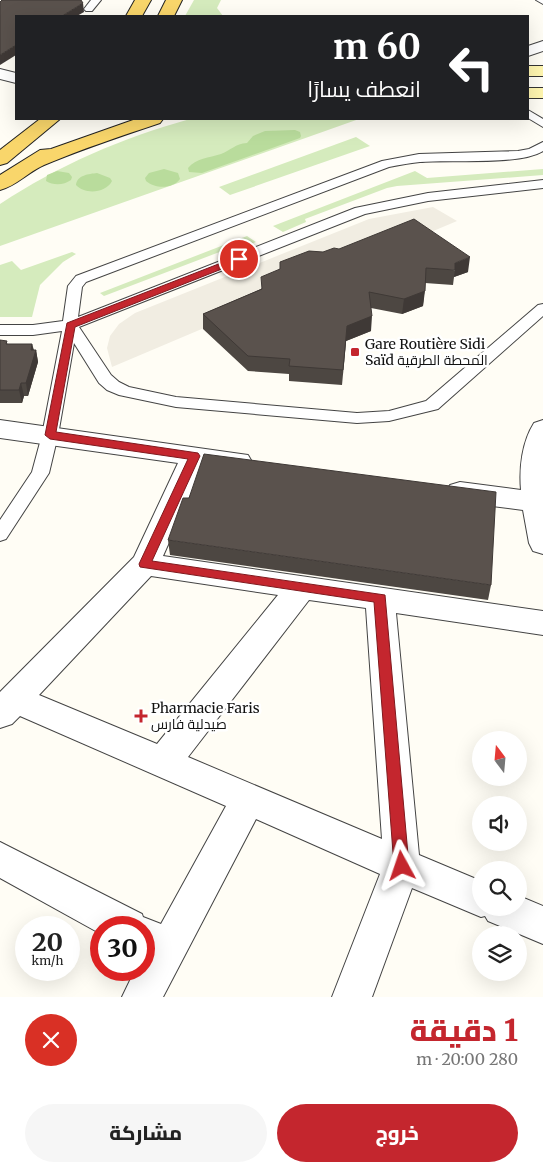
<!DOCTYPE html>
<html lang="ar">
<meta charset="utf-8">
<style>
:root{--surface:#fff;--page:#f6f6f6;--text:#222;--muted:#767676;--accent:#c4262e}
body{margin:0;font-family:Merriweather,Cairo,serif;background:var(--page);color:var(--text);direction:rtl;height:100vh;display:flex;flex-direction:column;font-size:19px;white-space:nowrap}
*{box-sizing:border-box;margin:0}
p{font-size:16px;color:var(--muted)}
.icon{flex:none;width:28px;height:28px;fill:none;stroke:currentColor;stroke-width:2;stroke-linecap:round;stroke-linejoin:round}
.map{position:relative;height:997px;overflow:hidden;direction:ltr}
.sheet{display:flex;flex-direction:column;background:var(--surface);flex:1}
.sheet>*{flex:none}
.top-card{position:absolute;left:15px;top:15px;width:514px;height:105px;border-radius:0px;box-shadow:0 5px 20px #0002;direction:rtl;background:#202124;color:#fff;overflow:hidden}
.needle{width:32px;rotate:344deg}
.controls{position:absolute;left:472px;top:731px;display:grid;gap:10px}
.controls a{display:grid;place-items:center;width:55px;height:55px;border-radius:50%;background:var(--surface);box-shadow:0 5px 20px #0002;font-size:25px}
.speed{position:absolute;left:15px;top:916px;display:flex;gap:10px;font-size:25px;font-weight:700;text-align:center}
.speed>*{display:grid;place-content:center;width:65px;height:65px;border-radius:50%;background:var(--surface);box-shadow:0 5px 20px #0002;line-height:1}
.speed small{font-size:12px;font-weight:400}
.speed .limit{border:8px solid #d22;background:#fff;color:#111}
.pin{position:absolute;display:grid;place-items:center;width:42px;height:42px;color:#fff;margin:-21px;border:2px solid #fff;border-radius:50%;box-shadow:0 1px 5px #0007}
.me{position:absolute;width:55px;margin:-28px;rotate:355deg;stroke-linejoin:round;filter:drop-shadow(0 0 4px #0008)}
.turn{display:flex;align-items:center;gap:18px;height:105px;padding:0 25px;font-size:22px}
.turn .icon{width:65px;height:65px;stroke-width:2.5}
.turn b{display:block;font-size:35px;line-height:42px}
.round{display:grid;place-items:center;flex:none;width:52px;height:52px;border-radius:26px;background:var(--page)}
.summary{display:flex;align-items:center;justify-content:space-between;height:85px;padding:0 25px}
h1{font-size:30px;font-weight:800;line-height:38px;color:var(--accent)}
.primary-button{display:flex;gap:10px;margin-top:auto;padding:10px 25px}
.primary-button a{flex:1;height:58px;border-radius:30px;background:var(--accent);color:#fff;font-size:20px;font-weight:800;line-height:58px;text-align:center}
.primary-button a+a{background:var(--page);color:var(--text)}
.map>svg:first-child{display:block}
</style>
<div class="map">
<svg width="543" height="997" viewBox="0 0 543 997">
<rect width="100%" height="100%" fill="#fffdf5"/>
<g fill="#d5ebbd">
<polygon points="194,0 221,0 217,8 223,16 185,16"/>
<path d="M190,119H359L0,246V204C59,165 122,138 190,119Z"/>
<polygon points="356,137 370,146 230,195 219,187"/>
<polygon points="543,169 543,175 397,186 387,188 305,219 306,222 283,232 273,226 415,171 427,178"/>
<polygon points="247,236 256,242 234,251 230,248 104,296 100,293"/>
<polygon points="72,252 76,254 63,262 40,285 32,317 0,317 0,265 12,261 21,270"/>
</g>
<g fill="#b9dc9c">
<path d="M295,130L300,132L301,136L300,138L202,173L189,172L188,168C196,158 209,158 221,154C231,150 235,144 247,143L253,136L265,131Z"/>
<path d="M164,169L178,173L180,179C173,189 155,189 146,181L145,178L149,173Z"/>
<path d="M57,171L69,173L72,177L71,180C64,185 54,186 46,181L47,175Z"/>
<path d="M97,173L110,178L112,181C106,193 85,195 76,185C77,175 89,174 97,173Z"/>
</g>
<polygon fill="#f1ede2" points="433,207 457,221 112,367 107,348 110,336 119,324 135,313 369,219"/>
<g fill="none" stroke-linecap="round" stroke-linejoin="round">
<defs>
<g id="lane">
<polygon points="91,0 101,0 92,11 86,11 84,9"/>
<polygon points="536,0 543,0 543,4"/>
<polygon points="528,110 543,119 543,127 528,118"/>
<path d="M543,142V151C519,166 450,159 420,162C409,163 399,165 389,167L86,282L82,287L78,317L355,208L428,193L543,180V188L428,201L365,214L79,327L111,375L119,382L129,387L176,397L357,413L389,411L426,401L538,305L543,304V316L438,409L389,421L357,423L176,407L119,395L107,390L99,383L74,343L58,435L49,473L6,539L0,541V520L32,472L42,435L62,331L33,335H0V325H33L63,321L68,286L76,276L382,161L419,154L518,151L529,149Z"/>
</g>
<g id="street">
<polygon points="543,41 543,51 528,56 528,46"/>
<polygon points="0,69 16,73 16,83 0,79"/>
<path d="M0,420L248,455L252,462L248,469L239,471L203,466L163,556L543,611V635L396,613L419,855L481,881V908H519V896L543,906V944L488,921L485,916L481,917L412,888L372,997H332L380,874L256,819L163,997H122L135,970H144V928H101V934L0,878V842L142,914L143,917L161,924L226,806L20,716L12,724L0,728V692L134,557L178,463L0,438ZM151,576L278,595L157,744L39,695ZM309,600L366,608L382,839L188,757Z"/>
<path d="M543,420V554L533,551L529,543L523,510L460,502L450,499L446,492L450,485L460,482L521,490C519,468 522,442 534,423Z"/>
</g>
<g id="secondary">
<rect x="528" y="66" width="15" height="10"/>
<rect x="528" y="88" width="15" height="10"/>
</g>
<g id="primary">
<polygon points="135,0 151,0 142,16 126,16"/>
<polygon points="166,0 182,0 174,16 158,16"/>
<polygon points="40,119 60,119 7,163 0,165 0,150"/>
<path d="M136,119H163L160,123C121,136 82,149 44,165C28,172 16,186 0,190V175L40,150L51,149Z"/>
</g>
</defs>
<use href="#lane" stroke="#444" stroke-width="2"/>
<use href="#street" stroke="#444" stroke-width="2"/>
<use href="#secondary" stroke="#333" stroke-width="2"/>
<use href="#primary" stroke="#222" stroke-width="2"/>
<use href="#lane" fill="#fff" fill-rule="evenodd"/>
<use href="#street" fill="#fff" fill-rule="evenodd"/>
<use href="#secondary" fill="#fff6b0" fill-rule="evenodd"/>
<use href="#primary" fill="#f9d66b" fill-rule="evenodd"/>
</g>
<g fill="#4d4742">
<polygon points="309,251 468,272 454,277 453,285 425,283 423,306 402,314 371,308 371,331 346,341 342,385 289,381 289,374 248,371 203,329 203,314 261,289 280,269"/>
<polygon points="0,340 8,344 32,344 34,350 36,350 38,362 28,396 24,396 22,403 0,403"/>
<polygon points="168,540 491,585 488,600 170,555"/>
</g>
<g fill="#3f3936">
<polygon points="83,3 84,12 77,16 62,16"/>
<polygon points="16,45 16,55 0,65 0,55"/>
<polygon points="470,257 468,272 454,277 455,270 455,263"/>
<polygon points="425,291 423,306 402,314 404,299"/>
<polygon points="372,316 371,331 346,341 342,385 347,326"/>
<polygon points="32,344 34,354 36,350 38,362 28,396 26,383"/>
<polygon points="21,383 24,396 22,403 19,390"/>
</g>
<g fill="#5a524d" stroke="#3f3936">
<polygon points="2,0 81,0 83,3 62,16 16,16 16,45 0,55 0,2"/>
<polygon points="414,219 470,257 455,263 455,270 426,268 425,291 404,299 369,292 372,316 347,326 343,370 289,366 290,359 248,356 203,314 262,289 261,277 280,269 280,262 309,251 323,252 334,248 339,249"/>
<polygon points="0,340 7,341 6,344 32,344 31,350 36,350 26,383 21,383 19,390 0,390"/>
<polygon points="204,454 496,492 491,585 168,540 183,498 189,498"/>
</g>
<polygon fill="#c4262e" stroke="#7f191e" points="239,256 242,257 242,261 75,327 56,432 198,453 200,456 152,561 385,595 409,866 407,871 402,873 396,871 394,866 374,602 140,567 139,564 188,459 50,439 45,435 67,323"/>
<g fill="#c4262e" stroke="#fff" stroke-width="2">
<rect x="350" y="347" width="10" height="10" rx="2.5"/>
<path d="M138.5 708.5h5v5h5v5h-5v5h-5v-5h-5v-5h5z"/>
</g>
<g text-anchor="middle" stroke-width="5" stroke-linejoin="round" paint-order="stroke">
<g font-size="14" fill="#111" stroke="#fff" text-anchor="start">
<text x="365" y="349">Gare Routière Sidi<tspan x="365" dy="16">Saïd المحطة الطرقية</tspan></text>
<text x="151" y="713">Pharmacie Faris<tspan x="151" dy="16">صيدلية فارس</tspan></text>
</g>
</g>
</svg>
<div class="controls">
<a><svg class="needle" viewBox="-14 -14 28 28"><path d="M0-13l5 13h-10z" fill="#e53935"/><path d="M0 13l5-13h-10z" fill="#767676"/></svg></a>
<a><svg class="icon" aria-label="sound" viewBox="0 0 24 24"><path d="M4 9h4l5-4v14l-5-4H4zM17 9q2 3 0 6"/></svg></a>
<a><svg class="icon" aria-label="search" viewBox="0 0 24 24"><circle cx="10" cy="10" r="6"/><path d="M15 15l6 6"/></svg></a>
<a><svg class="icon" aria-label="layers" viewBox="0 0 24 24"><path d="M12 4l9 5-9 5-9-5zM3 14l9 5 9-5"/></svg></a>
</div>
<div class="speed"><div>20<small>km/h</small></div><div class="limit">30</div></div>
<div class="pin" style="left:239px;top:259px;background:#d93025"><svg class="icon" aria-label="arrive" viewBox="0 0 24 24"><path d="M6 21V4h12l-3 4 3 4H6"/></svg></div>
<svg class="me" style="left:402px;top:866px" viewBox="-20 -20 40 40"><path d="M0-17L14 15 0 8-14 15z" fill="#c4262e" stroke="#fff" stroke-width="4"/></svg>
<div class="top-card">
<div class="turn"><svg class="icon" aria-label="left" viewBox="0 0 24 24"><path d="M17 20v-9H6M10 6l-5 5 5 5"/></svg><div><b>60 m</b>انعطف يسارًا</div></div>
</div>
</div>
<section class="sheet">
<div class="summary"><div><h1>1 دقيقة</h1><p>280 m · 20:00</p></div><a class="round" style="background:#d93025;color:#fff"><svg class="icon" aria-label="close" viewBox="0 0 24 24"><path d="M6 6l12 12M18 6L6 18"/></svg></a></div>
<div class="primary-button"><a>خروج</a><a>مشاركة</a></div>
</section>
